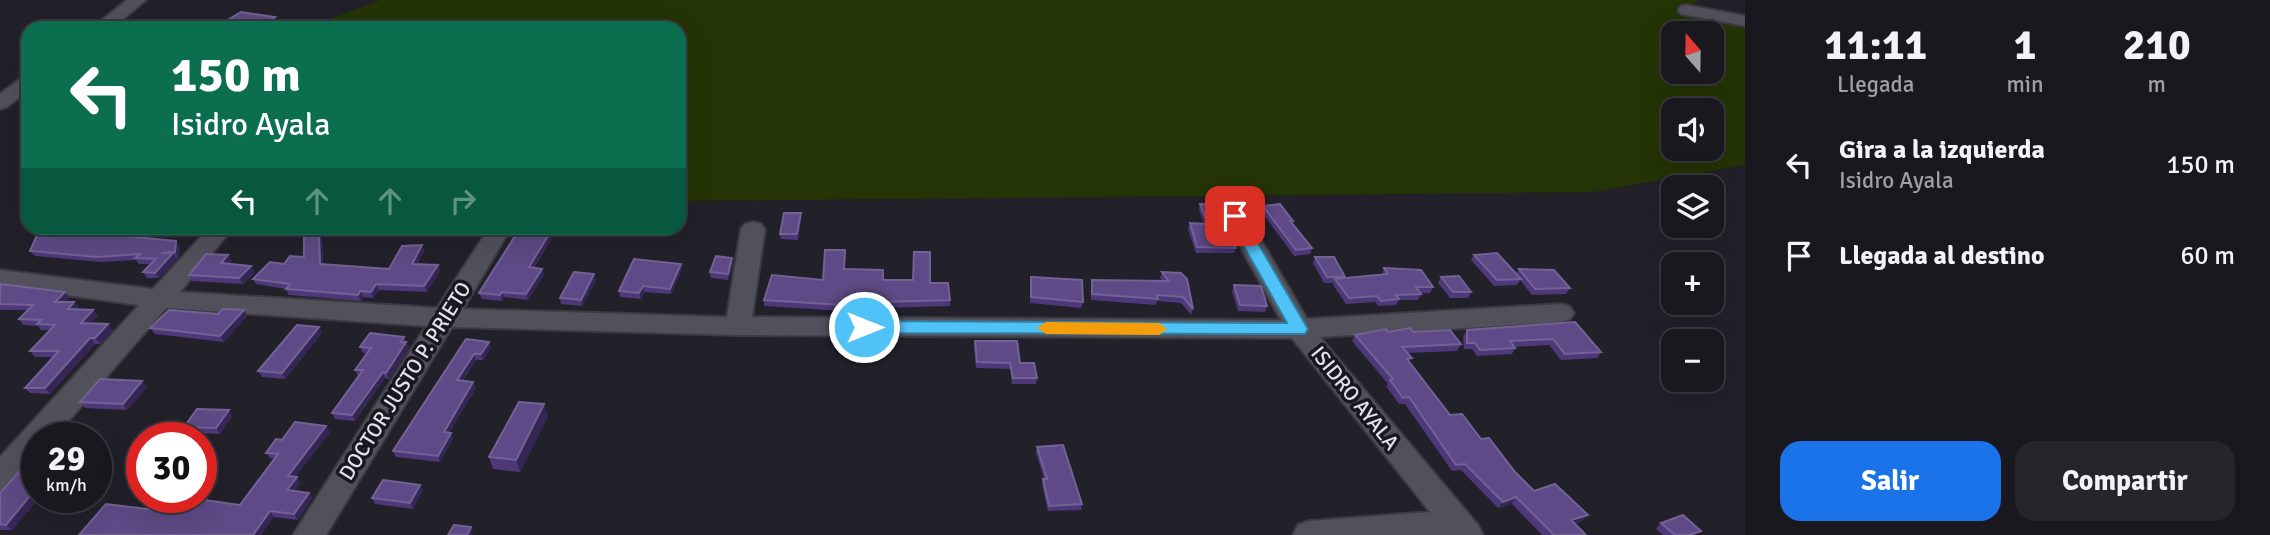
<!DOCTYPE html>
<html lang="es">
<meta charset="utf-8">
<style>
:root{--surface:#1a181f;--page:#27252c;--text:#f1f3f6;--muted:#9fa0a4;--line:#38373d;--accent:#1a73e8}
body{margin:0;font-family:Signika,sans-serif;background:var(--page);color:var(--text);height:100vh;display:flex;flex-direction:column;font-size:26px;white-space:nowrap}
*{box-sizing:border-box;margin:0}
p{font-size:23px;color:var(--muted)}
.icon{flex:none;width:38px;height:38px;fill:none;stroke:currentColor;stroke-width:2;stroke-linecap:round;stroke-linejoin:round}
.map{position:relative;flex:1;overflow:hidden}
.details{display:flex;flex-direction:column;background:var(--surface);width:525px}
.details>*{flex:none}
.banner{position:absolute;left:21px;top:21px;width:665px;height:214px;border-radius:21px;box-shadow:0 7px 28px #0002,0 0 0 2px var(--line);background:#0b6e4f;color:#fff;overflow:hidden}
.needle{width:46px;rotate:340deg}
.fabs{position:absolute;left:1661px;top:21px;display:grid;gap:14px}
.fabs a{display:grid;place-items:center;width:63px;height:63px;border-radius:14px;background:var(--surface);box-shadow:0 7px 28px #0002,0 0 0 2px var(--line);font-size:35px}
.speed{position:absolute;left:21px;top:422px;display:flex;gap:14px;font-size:35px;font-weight:700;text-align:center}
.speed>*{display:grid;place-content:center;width:91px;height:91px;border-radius:50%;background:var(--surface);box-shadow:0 7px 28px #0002,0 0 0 2px var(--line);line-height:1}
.speed small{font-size:18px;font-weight:400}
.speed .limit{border:10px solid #d22;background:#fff;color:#111}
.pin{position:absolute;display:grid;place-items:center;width:60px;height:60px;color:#fff;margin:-30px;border-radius:14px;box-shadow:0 4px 10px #0006}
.me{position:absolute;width:77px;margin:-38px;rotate:90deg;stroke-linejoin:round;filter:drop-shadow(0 0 5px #0008)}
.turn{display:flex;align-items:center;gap:24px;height:147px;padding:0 35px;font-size:32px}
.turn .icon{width:91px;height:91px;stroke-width:2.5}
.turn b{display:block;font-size:49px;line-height:60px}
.lanes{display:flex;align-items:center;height:66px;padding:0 35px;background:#0003;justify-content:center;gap:35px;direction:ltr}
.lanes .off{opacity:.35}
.eta{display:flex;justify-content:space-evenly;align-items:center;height:119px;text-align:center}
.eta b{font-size:42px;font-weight:700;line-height:49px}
.cta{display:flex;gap:14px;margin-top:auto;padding:14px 35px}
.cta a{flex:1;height:80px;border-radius:21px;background:var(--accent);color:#fff;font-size:28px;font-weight:700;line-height:80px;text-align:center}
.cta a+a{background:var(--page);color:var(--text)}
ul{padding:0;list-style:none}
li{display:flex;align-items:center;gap:21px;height:91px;padding:0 35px}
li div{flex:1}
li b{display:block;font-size:26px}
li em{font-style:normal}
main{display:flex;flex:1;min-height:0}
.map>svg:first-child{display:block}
</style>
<main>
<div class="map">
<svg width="1745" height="535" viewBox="0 0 1745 535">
<rect width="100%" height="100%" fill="#222029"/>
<path fill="#243404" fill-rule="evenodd" d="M381,0H1699L1692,4L1711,15L1745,25V165L1593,192L679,201V28H304ZM1673,33H1712V72H1673ZM1673,110H1712V149H1673Z"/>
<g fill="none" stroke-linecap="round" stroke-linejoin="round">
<defs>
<g id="minor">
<polygon points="127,0 146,0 112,28 92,28"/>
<polygon points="1687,5 1745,16 1745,26 1681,14 1678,10 1681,6"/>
<polygon points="28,76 28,91 7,107 0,109 0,94 21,78"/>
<polygon points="1235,209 1243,211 1247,216 1307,319 1561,304 1570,307 1574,313 1570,319 1561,322 1320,337 1478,525 1483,535 1293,535 1298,525 1309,521 1430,512 1292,338 738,335 452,327 326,535 293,535 426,326 166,308 54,438 37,438 37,457 11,487 0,491 0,457 139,305 0,286 0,270 153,289 209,228 233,228 180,292 437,308 489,228 511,228 463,309 727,317 741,229 745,224 753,222 761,224 765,229 752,317 1281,320 1223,216 1227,211"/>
</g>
</defs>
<use href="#minor" stroke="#3b3a41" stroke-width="4"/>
<use href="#minor" fill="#52505a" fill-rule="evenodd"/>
</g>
<g fill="#4d387a">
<polygon points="277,22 267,28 225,28 223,23"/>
<polygon points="1200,204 1236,248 1234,253 1196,253 1188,229 1190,223 1204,224 1199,210"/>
<polygon points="1263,206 1293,221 1292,224 1312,248 1310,254 1294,256 1261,211"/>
<polygon points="801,219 798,240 781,239 780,234"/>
<polygon points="99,228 102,234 180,247 178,258 176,258 177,259 159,278 147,278 143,272 150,264 139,264 136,260 101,262 35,256 30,251 61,235"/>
<polygon points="312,228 306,235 272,235 269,229"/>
<polygon points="525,228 548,228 546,230 551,231 553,236 534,268 542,269 544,275 528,300 504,297 502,301 482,299 479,293"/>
<polygon points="322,239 323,264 389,269 422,245 424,251 417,264 438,265 440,271 427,292 379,290 373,298 363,297 361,301 289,295 286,289 256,284 253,279 284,264 304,257"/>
<polygon points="228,255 232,261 229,264 251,266 255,272 243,284 192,281 189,275"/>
<polygon points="1474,255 1516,274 1519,269 1570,288 1566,294 1532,295 1520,280 1517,285 1494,286 1471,260"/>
<polygon points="1315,257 1345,277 1345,278 1382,275 1384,268 1433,287 1430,293 1420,293 1421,294 1418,300 1399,300 1396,305 1378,306 1375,302 1346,304 1333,285 1334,283 1324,283 1313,263"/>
<polygon points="733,264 728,280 711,278 710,272"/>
<polygon points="682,269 671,294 644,292 641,299 620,297 619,291"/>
<polygon points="844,269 883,280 930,283 950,300 950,306 879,308 843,304 842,311 764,306 764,300 823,280"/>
<polygon points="1162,272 1193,309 1191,315 1181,303 1157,301 1156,305 1091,300 1091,286 1092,280 1163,281 1160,278"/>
<polygon points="1031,277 1083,302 1081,308 1030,303"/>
<polygon points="1441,277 1471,292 1468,298 1450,298 1438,283"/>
<polygon points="596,280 582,306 561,304 560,298"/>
<polygon points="0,284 65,292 69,298 65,302 79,308 78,309 93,310 98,316 90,323 113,330 100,344 95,344 50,394 30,393 25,388 53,357 35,357 30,351 50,330 41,330 38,326 23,325 19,319 28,310 0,310"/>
<polygon points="1234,285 1267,306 1265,312 1238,311 1232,291"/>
<polygon points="244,310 247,316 224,342 155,334 150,328"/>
<polygon points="1575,322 1601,352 1597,358 1561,360 1549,345 1514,347 1515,348 1512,354 1477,356 1472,349 1464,349 1463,336 1467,330"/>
<polygon points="1388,332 1413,332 1461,344 1457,351 1407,353 1410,363 1450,415 1481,439 1534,491 1582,521 1575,524 1586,535 1542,535 1512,504 1498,508 1461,470 1452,471 1405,404 1399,404 1386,386 1388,384 1352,341 1355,335"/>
<polygon points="322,333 285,379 262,377 258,371"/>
<polygon points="404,337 409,348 389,379 385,378 355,421 335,419 332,413 359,376 358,376 355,370 367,354 363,353 360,347"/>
<polygon points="466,339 491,348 483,360 476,360 463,381 473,382 476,388 449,433 451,433 453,439 440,462 396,457 393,451"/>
<polygon points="975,341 1020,363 1037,378 1036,384 1012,384 1010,369 976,368 974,347"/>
<polygon points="142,381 147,387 127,410 85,408 80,402"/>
<polygon points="232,416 220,434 188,433 184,427"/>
<polygon points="548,416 520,472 493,469 489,457"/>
<polygon points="330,432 295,477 300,483 295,491 309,493 312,498 298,520 274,517 164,511 240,505 274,459 270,458 266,453 282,440"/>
<polygon points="1037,447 1082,504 1081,510 1048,511 1042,485 1043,479 1044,479 1036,453"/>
<polygon points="36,453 38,503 35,503 12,530 0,530 0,493"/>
<polygon points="420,485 423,490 413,509 375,504 372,498"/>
<polygon points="1661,523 1697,535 1663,535 1656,529"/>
</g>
<g fill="#352755">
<polygon points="275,17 277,22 267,28 257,28"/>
<polygon points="801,213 801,219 798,240 797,234"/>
<polygon points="99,228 103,233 98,239 94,233"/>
<polygon points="304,228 312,228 306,235 303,229"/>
<polygon points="551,231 553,236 530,273 529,267"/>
<polygon points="319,233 322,239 323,270 320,264"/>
<polygon points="176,241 180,247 178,258 175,252"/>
<polygon points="422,245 424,251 414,269 412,264"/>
<polygon points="173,253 177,259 159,278 155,273"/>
<polygon points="228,255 232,261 224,269 221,263"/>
<polygon points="732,258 733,264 728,280 728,274"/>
<polygon points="681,264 682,269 671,294 670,289"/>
<polygon points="438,265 440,271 427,292 424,286"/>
<polygon points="251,266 255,272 243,284 239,278"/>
<polygon points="542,269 544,275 528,300 526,294"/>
<polygon points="594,274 596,280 582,306 581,300"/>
<polygon points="376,284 379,290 373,298 371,292"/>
<polygon points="643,286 644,292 641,299 639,293"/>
<polygon points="360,291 363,297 361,301 358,295"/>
<polygon points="65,292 69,298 59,308 55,302"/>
<polygon points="502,292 504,297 502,301 500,295"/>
<polygon points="74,302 79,308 72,315 68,309"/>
<polygon points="93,310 98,316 85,329 81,323"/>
<polygon points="244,310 247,316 224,342 220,336"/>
<polygon points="108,324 113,330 100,344 95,338"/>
<polygon points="319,327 322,333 285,379 282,373"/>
<polygon points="404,337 409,348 389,379 386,373 401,342"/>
<polygon points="90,338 95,344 50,394 45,388"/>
<polygon points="489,342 491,348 483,360 481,354"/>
<polygon points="474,354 476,360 460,386 457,380"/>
<polygon points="383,372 385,378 355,421 352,415"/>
<polygon points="142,381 147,387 127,410 123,404"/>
<polygon points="473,382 476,388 446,438 444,432"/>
<polygon points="544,404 548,416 520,472 516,460"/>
<polygon points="229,410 232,416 220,434 216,428"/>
<polygon points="326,426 330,432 292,482 288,476"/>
<polygon points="451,433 453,439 440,462 438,456"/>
<polygon points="297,477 300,483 291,496 287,490"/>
<polygon points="420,485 423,490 413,509 410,503"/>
<polygon points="37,492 37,497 43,497 38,503 32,497"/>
<polygon points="309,493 312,498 298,520 294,514"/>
<polygon points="29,497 35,503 12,530 6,525"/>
<polygon points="1516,497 1512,504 1498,508 1503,502"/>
<polygon points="270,511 274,517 261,535 253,535"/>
<polygon points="1588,515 1582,521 1566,527 1571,520"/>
<polygon points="471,527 473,533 472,535 467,535"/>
</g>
<g fill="#5d4a86" stroke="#726295" stroke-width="2">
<polygon points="241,12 275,17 257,28 223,23"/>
<polygon points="1200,204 1219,205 1236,248 1197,247 1190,223 1208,224"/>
<polygon points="1280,204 1293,221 1290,221 1312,248 1296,250 1263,206"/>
<polygon points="784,213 801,213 797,234 780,234"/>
<polygon points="68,228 99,228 94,233 176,241 175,252 161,253 173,253 155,273 143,272 156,259 135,258 140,254 97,257 30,251 37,235 61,235"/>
<polygon points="270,228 304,228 303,229 269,229"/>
<polygon points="520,228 542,228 541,230 551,231 529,267 542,269 526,294 502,292 500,295 479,293"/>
<polygon points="319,233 320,264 389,269 402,246 422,245 412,264 438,265 424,286 376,284 371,292 360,291 358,295 286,289 290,284 253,279 270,262 284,264 290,256 304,257 304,237"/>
<polygon points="825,250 845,250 844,269 883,270 883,280 913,280 914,252 930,252 930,283 948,283 950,300 879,302 842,298 842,305 764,300 772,275 823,280"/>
<polygon points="1497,253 1521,279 1497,280 1474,255"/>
<polygon points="206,254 228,255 221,263 251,266 239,278 189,275"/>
<polygon points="716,256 732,258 728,274 710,272"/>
<polygon points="1315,257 1334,257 1345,277 1327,277"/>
<polygon points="634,259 681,264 670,289 643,286 639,293 619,291"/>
<polygon points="1384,268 1421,270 1433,287 1416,287 1421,294 1396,295 1399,299 1381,301 1377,296 1349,298 1335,279 1388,274"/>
<polygon points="1519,269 1554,270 1570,288 1535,289"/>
<polygon points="574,272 594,274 581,300 560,298"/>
<polygon points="1162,272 1181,273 1187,279 1193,309 1183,297 1157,295 1158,299 1092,294 1092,280 1169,281"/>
<polygon points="1459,276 1471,292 1453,292 1441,277"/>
<polygon points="1031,277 1082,280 1083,302 1031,297"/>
<polygon points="0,284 65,292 55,302 74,302 68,309 93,310 81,323 108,324 95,338 90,338 45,388 25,388 59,351 30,351 55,325 37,324 41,320 19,319 33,305 0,304"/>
<polygon points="1234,285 1261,286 1267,306 1240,305"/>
<polygon points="223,309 244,310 220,336 150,328 169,310 218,314"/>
<polygon points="1575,322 1601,352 1565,354 1553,339 1510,341 1515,348 1480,350 1475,343 1467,343 1467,330"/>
<polygon points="297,325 319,327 282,373 258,371"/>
<polygon points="1410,328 1413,332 1450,330 1461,344 1402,347 1412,358 1407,359 1450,415 1462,414 1481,439 1489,438 1515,472 1534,491 1555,484 1588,515 1571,520 1586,535 1552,535 1554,535 1516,497 1503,502 1465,464 1456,465 1409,397 1403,398 1390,380 1393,379 1355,335 1386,329 1388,332"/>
<polygon points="370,333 404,337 401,342 406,342 386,373 383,372 352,415 332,413 363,370 355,370 371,348 360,347"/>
<polygon points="466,339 489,342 481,354 474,354 457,380 473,382 444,432 451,433 438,456 393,451"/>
<polygon points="975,341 1017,341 1020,363 1034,363 1037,378 1013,378 1010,363 977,362"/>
<polygon points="100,379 142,381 123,404 80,402"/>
<polygon points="519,402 544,404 516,460 489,457"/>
<polygon points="197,409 229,410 216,428 184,427"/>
<polygon points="295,422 326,426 288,476 297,477 287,490 309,493 294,514 270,511 253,535 79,535 106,504 164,511 175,497 183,497 240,505 278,454 266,453 276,439 282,440"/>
<polygon points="1063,445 1082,504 1049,506 1043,479 1047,479 1037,447"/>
<polygon points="36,453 37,453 37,492 32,497 29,497 6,525 0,524 0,493"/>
<polygon points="383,480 420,485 410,503 372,498"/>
<polygon points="1683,515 1701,531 1689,535 1675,535 1661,523"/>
<polygon points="454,525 471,527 467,535 448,535"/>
</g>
<polygon fill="#4fc3f7" stroke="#337fa1" stroke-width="2" points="1235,212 1242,216 1308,329 1305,334 864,333 855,327 864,321 1287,323 1227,216"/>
<polygon fill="#f59e0b" points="1046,322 1159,323 1167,329 1159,335 1046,334 1037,328"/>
<g text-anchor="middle" stroke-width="7" stroke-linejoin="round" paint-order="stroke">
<g font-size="21" fill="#e3e2e8" stroke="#19171f">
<text transform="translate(405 381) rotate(-58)" y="7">DOCTOR JUSTO P. PRIETO</text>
<text transform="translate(1355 398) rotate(51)" y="7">ISIDRO AYALA</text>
</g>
</g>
</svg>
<div class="fabs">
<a><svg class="needle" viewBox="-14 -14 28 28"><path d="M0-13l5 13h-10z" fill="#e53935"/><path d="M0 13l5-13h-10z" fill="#9fa0a4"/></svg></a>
<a><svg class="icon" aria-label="sound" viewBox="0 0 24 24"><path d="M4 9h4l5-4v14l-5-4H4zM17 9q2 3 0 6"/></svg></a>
<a><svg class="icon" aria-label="layers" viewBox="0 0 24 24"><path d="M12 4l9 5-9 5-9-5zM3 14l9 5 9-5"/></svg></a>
<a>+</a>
<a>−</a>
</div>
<div class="speed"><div>29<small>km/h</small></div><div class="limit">30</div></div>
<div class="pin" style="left:1235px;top:216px;background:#d93025"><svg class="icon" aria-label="arrive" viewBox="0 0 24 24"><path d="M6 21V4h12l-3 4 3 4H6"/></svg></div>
<svg class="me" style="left:864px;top:327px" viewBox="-20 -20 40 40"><circle r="17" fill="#4fc3f7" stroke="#fff" stroke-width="3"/><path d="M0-11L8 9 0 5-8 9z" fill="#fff"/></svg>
<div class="banner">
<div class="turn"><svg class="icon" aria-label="left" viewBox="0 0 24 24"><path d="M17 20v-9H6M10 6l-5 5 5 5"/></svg><div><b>150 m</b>Isidro Ayala</div></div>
<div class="lanes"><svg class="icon" aria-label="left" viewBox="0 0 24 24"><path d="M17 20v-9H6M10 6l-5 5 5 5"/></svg><svg class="icon off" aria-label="ahead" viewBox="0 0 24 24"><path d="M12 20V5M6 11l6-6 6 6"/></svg><svg class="icon off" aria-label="ahead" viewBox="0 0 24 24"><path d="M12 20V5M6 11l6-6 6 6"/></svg><svg class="icon off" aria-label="right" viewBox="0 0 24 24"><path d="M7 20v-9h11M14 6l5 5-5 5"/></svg></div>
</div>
</div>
<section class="details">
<div class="eta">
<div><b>11:11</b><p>Llegada</p></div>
<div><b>1</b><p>min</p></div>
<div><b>210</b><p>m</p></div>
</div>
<ul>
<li><svg class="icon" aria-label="left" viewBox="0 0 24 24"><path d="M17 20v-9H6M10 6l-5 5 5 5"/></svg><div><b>Gira a la izquierda</b><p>Isidro Ayala</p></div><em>150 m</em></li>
<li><svg class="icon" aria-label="arrive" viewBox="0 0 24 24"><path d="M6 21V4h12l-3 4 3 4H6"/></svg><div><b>Llegada al destino</b></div><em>60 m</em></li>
</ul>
<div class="cta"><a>Salir</a><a>Compartir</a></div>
</section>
</main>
